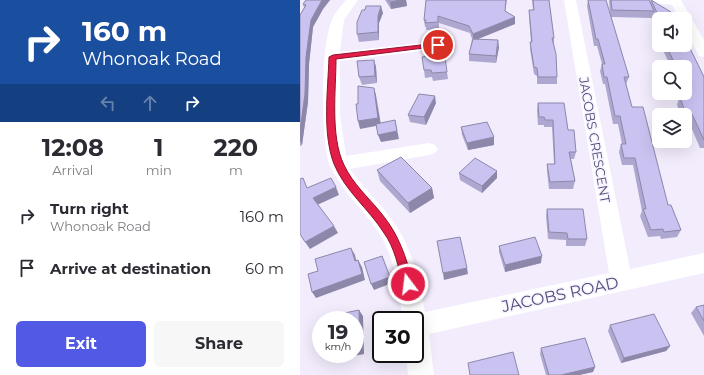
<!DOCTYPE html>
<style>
:root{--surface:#fff;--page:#f7f7f7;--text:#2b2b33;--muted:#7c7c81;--accent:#5259e5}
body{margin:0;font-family:Montserrat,sans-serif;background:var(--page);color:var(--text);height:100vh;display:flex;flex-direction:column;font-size:15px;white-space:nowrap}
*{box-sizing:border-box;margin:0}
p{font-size:13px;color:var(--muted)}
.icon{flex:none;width:22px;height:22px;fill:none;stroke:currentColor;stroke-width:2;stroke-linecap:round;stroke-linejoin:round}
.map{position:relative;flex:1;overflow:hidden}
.details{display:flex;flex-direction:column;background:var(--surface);width:300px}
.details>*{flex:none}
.guide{background:#1a4fa0;color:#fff;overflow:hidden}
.controls{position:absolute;left:352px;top:12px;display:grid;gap:8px}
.controls a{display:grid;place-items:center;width:40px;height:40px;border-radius:6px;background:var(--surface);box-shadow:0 4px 16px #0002;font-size:20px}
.speed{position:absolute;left:12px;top:311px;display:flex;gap:8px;font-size:20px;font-weight:700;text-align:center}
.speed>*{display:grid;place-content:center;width:52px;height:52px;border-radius:50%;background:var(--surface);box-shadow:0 4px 16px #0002;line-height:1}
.speed small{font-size:10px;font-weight:400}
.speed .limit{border:2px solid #111;border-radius:6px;background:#fff;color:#111}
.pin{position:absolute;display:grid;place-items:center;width:34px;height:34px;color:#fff;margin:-17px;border:2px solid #fff;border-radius:50%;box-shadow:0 1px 4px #0007}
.me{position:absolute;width:44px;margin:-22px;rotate:345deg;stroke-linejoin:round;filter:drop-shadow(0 0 3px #0008)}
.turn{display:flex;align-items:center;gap:14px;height:84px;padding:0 16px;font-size:18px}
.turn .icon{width:52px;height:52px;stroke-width:2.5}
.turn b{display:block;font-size:28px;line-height:34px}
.lanes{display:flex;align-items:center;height:38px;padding:0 16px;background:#0003;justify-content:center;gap:20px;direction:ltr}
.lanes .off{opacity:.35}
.eta{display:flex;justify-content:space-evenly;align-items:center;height:68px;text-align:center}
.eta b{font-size:24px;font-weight:700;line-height:28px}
.primary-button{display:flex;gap:8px;margin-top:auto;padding:8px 16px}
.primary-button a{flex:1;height:46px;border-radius:6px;background:var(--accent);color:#fff;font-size:16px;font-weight:700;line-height:46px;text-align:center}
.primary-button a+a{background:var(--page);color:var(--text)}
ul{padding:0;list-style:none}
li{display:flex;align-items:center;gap:12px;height:52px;padding:0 16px}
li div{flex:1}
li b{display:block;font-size:15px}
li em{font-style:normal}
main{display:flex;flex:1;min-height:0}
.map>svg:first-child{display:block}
</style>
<main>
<section class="details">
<div class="guide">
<div class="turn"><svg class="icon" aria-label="right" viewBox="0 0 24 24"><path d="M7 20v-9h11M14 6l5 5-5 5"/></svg><div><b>160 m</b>Whonoak Road</div></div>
<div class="lanes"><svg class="icon off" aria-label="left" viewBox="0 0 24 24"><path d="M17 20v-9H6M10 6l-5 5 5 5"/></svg><svg class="icon off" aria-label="ahead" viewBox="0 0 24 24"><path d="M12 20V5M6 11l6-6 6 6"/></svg><svg class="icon" aria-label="right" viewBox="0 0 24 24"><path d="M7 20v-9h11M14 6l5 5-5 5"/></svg></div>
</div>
<div class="eta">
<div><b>12:08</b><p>Arrival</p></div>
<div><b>1</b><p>min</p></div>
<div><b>220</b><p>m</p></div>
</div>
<ul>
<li><svg class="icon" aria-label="right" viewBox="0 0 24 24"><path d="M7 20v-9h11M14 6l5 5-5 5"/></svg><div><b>Turn right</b><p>Whonoak Road</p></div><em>160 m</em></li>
<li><svg class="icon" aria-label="arrive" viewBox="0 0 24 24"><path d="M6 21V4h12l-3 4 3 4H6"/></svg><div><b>Arrive at destination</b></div><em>60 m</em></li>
</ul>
<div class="primary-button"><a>Exit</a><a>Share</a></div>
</section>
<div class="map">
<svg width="404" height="375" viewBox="0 0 404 375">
<rect width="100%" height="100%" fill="#f2ecfd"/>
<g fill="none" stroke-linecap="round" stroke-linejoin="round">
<g fill="#fff" fill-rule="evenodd">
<path d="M46,0H58L44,20L40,52L138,41L143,42L145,45L143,48L138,49L40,61V115L46,156L129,143L135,145L138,149L135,153L129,155L50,169C63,188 82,204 95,224C113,250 119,281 125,312L309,273L264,0H276L330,269L404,253V273L129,334L134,375H108L106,354H115V320H103C98,292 96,260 80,235C67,214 47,197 35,175C33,171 30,168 29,164C21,135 20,47 32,20C35,12 41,6 46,0Z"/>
<polygon points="350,0 381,0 404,40 404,57 399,56 385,30 385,19 379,19 372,5 352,3"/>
</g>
</g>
<g fill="#aea8d0">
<polygon points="6,0 30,0 23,9 13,27 9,64 8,102 2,145 0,146 0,15 4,8 3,4"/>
<polygon points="85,0 106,0 107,6 91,9"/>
<polygon points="126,0 207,0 205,11 215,17 215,24 178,39 199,47 196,63 169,61 169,54 172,39 170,33 139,23 139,29 126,30 126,27 125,27 124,20"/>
<polygon points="232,0 249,0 254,38 254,45 257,77 257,84 237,84 237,76 234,74 230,49 231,42 229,17 229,10 233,10"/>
<polygon points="288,0 310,15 309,0 349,0 350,2 351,0 352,0 375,19 359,19 359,28 353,15 352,18 311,17 329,77 326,84 332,107 368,205 381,230 377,237 361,239 360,236 348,237 340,216 342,211 333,165 322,165 319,152 321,144 322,144 318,124 313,124 305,84 303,84 300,71 302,64 297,46 294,46 287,6"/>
<polygon points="65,10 83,13 79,23 79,40 59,42 57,34"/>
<polygon points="363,45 385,45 404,77 404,148 400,148 389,122 385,122 385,115 381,115 377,105 379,98 377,93 385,93 385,67 368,67 369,63 362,48"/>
<polygon points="137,58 147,72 148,79 133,81 132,77 125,78 124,70"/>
<polygon points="74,60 76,67 77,83 62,85 59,77"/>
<polygon points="136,103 126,125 110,122 108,115"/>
<polygon points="238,103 268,130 276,152 274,159 271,159 275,181 273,189 249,189 247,171 247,164 254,164 252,127 244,127 244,125 238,125 237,111"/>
<polygon points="161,127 194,137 194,145 168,150 162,135"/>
<polygon points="77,170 132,188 134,198 110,213 80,181"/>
<polygon points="159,173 197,178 182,193 160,180"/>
<polygon points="247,209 287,239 285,246 266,246 266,240 248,239 246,216"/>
<polygon points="199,246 241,263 205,272 199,252"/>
<polygon points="404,305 404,336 391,313 396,307"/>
<polygon points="310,325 370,346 366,351 321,363 308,331"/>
<polygon points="241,348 295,367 293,372 279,375 246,375 240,354"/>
</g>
<g fill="#8d88a9">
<polygon points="22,0 30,0 23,9 13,27 9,64 8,102 2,145 0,141 0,130 6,57 11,20"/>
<polygon points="101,0 106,0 107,6 91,9 90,2"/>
<polygon points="81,6 83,13 79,23 79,40 78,32 78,16"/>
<polygon points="215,17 215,24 173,41 173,34"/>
<polygon points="198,40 199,47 196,63 196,56"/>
<polygon points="74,60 76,67 77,83 75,76"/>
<polygon points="74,88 76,95 81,125 60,129 58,121"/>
<polygon points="135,96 136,103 126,125 124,117"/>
<polygon points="95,120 99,139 81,142 78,135"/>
<polygon points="194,137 194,145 168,150 167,143"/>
<polygon points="197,171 197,178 182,193 182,186"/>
<polygon points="36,187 39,195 17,205 13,198"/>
<polygon points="132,188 134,198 110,213 108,203"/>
<polygon points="34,226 38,233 10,249 5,242"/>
<polygon points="51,248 55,255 58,268 55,261"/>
<polygon points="82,256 92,283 74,290 71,284"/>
<polygon points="242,256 241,263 205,272 205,265"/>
<polygon points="58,260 62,267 65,280 16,298 12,292"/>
<polygon points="167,268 168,274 144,280 143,273"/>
<polygon points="59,310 63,316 64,354 34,360 30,355 34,354 55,354"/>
<polygon points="370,346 366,351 321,363 324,358"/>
<polygon points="295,367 293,372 279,375 261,375"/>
</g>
<g fill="#cac3f2" stroke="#8d88a9">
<polygon points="6,0 22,0 11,20 6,57 5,94 0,130 0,15 6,5 3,4"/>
<polygon points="88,0 101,0 90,2"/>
<polygon points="126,0 206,0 205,11 215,17 173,34 169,26 138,16 138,22 125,23 126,20 124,20"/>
<polygon points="233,0 249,0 254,38 252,38 256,54 257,77 238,77 237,68 234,67 230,42 232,42 229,10 234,10"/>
<polygon points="288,0 306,0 329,77 324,77 332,107 343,107 368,205 371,205 381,230 364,232 363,229 351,230 343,209 346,209 335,158 324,158 321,144 326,144 320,116 315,116 307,77 304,77 302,64 305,64 298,39 296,39"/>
<polygon points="311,0 349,0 354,11 312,10"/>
<polygon points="351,0 371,12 375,19 360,19"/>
<polygon points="66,6 81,6 78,16 78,32 57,34 57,22 62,10 65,10"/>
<polygon points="385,38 404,77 404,140 392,114 386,114 380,98 385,98 383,93 385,93 385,67 373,67 370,60 373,60 366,45 385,45"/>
<polygon points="173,39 198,40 196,56 169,54"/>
<polygon points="137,55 137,58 145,57 147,72 132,73 131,70 124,70 122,57"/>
<polygon points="74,60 75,76 59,77 57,61"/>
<polygon points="58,86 74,88 78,118 58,121 56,104 58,104"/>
<polygon points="119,94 135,96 124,117 108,115"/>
<polygon points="238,103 264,103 268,130 274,130 276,152 269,152 275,181 250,182 247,164 255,164 253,120 245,120 244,117 239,117"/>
<polygon points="95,120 97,131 78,135 76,124"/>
<polygon points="187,122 194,137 167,143 161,127"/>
<polygon points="101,157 132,188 108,203 77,170"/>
<polygon points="175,158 197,171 182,186 159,173"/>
<polygon points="3,178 7,188 31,178 36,187 13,198 34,226 5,242 0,234 0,179"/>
<polygon points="247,209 283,209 287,239 268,239 267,233 249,232"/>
<polygon points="160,237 167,268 143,273 137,241"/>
<polygon points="235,237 242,256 205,265 199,246"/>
<polygon points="51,248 55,261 58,260 62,274 12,292 8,274 18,271 15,259"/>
<polygon points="82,256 90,277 71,284 64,262"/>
<polygon points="404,305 404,321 396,307"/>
<polygon points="59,310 60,348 55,349 55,320 30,320 30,316"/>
<polygon points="354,314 370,346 324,358 310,325"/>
<polygon points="285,338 295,367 261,375 249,375 241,348"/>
<polygon points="213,352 219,375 170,375 168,363"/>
</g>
<path fill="#e11d48" stroke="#92132f" d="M138,43L141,45L140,46L36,59C36,90 30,136 44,165C53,184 68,197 81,213C100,236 105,256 114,284L112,288L108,289L104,288L103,284C98,267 95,248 84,233C69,209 45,191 34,164C22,133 28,90 29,57L33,55Z"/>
<g text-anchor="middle" stroke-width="3" stroke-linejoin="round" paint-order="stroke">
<g font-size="13" fill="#514d79" stroke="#f7f3ff">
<text transform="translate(295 140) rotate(80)" y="5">JACOBS CRESCENT</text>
</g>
<g font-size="16" fill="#514d79" stroke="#f7f3ff">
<text transform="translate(260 294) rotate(-12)" y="6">JACOBS ROAD</text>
</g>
</g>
</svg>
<div class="controls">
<a><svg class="icon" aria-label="sound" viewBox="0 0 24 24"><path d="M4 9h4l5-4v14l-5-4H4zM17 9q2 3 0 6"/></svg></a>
<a><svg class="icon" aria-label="search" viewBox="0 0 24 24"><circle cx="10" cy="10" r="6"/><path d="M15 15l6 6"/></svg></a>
<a><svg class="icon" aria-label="layers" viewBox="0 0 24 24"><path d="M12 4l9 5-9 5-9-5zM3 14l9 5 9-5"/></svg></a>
</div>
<div class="speed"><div>19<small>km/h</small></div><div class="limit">30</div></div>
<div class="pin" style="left:138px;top:45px;background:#d93025"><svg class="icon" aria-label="arrive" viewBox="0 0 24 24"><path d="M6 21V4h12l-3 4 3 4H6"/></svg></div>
<svg class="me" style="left:108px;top:284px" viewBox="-20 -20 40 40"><circle r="17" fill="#e11d48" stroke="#fff" stroke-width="3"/><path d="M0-11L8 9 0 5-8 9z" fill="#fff"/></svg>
</div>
</main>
